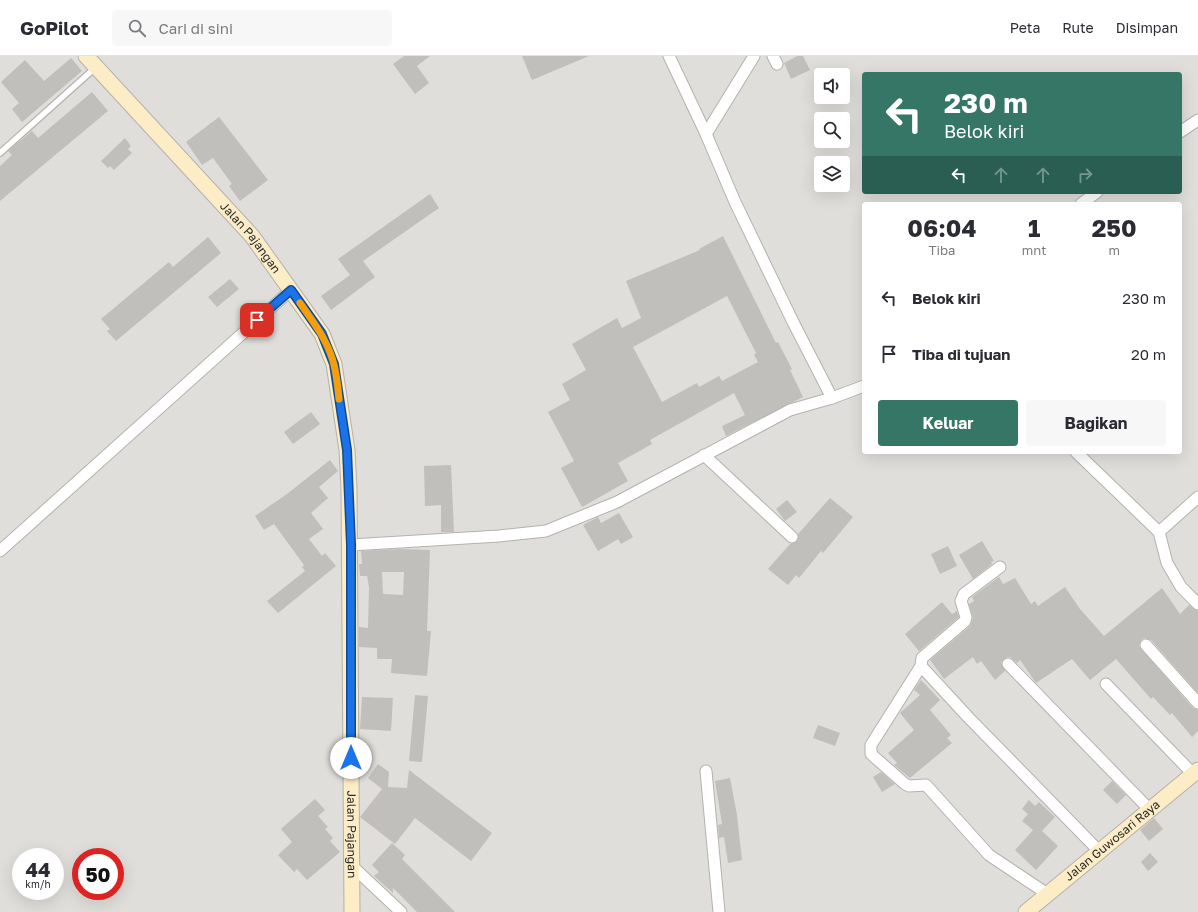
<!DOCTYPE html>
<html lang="id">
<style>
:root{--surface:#fff;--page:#f7f7f7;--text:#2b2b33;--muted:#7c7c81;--line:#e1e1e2;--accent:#357667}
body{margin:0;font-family:"Golos Text",sans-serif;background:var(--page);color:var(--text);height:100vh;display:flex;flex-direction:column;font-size:15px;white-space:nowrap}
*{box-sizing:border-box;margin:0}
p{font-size:13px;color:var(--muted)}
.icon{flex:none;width:22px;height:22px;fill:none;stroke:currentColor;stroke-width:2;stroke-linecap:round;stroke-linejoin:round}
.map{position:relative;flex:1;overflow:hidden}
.details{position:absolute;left:862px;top:146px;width:320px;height:252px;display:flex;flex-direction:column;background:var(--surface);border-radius:4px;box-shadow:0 4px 16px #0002}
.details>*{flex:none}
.guide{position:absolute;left:862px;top:16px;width:320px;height:122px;border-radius:4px;box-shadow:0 4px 16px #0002;background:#357667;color:#fff;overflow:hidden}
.tools{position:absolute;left:814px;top:12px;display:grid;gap:8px}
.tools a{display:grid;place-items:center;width:36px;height:36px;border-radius:4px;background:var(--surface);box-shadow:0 4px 16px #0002;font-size:20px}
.speed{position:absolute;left:12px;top:792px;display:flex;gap:8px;font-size:20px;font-weight:700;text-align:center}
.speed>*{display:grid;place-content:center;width:52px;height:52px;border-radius:50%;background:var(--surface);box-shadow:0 4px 16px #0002;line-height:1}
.speed small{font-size:10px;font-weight:400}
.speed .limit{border:6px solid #d22;background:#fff;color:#111}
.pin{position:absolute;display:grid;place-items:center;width:34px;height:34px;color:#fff;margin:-17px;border-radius:8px;box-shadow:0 2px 6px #0006}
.me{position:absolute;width:44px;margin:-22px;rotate:0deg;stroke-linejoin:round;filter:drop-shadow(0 0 3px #0008)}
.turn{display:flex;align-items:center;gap:14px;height:84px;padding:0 16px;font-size:18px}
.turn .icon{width:52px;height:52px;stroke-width:2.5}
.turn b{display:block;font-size:28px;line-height:34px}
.lanes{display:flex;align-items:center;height:38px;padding:0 16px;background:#0003;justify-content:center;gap:20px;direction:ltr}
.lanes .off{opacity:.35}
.eta{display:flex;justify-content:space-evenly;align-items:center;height:68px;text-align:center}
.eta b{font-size:24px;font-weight:700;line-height:28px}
.cta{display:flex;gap:8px;margin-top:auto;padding:8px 16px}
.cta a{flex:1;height:46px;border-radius:4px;background:var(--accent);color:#fff;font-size:16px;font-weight:700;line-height:46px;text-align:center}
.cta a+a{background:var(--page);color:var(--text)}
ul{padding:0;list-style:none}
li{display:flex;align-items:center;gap:12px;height:56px;padding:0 16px}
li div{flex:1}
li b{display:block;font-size:15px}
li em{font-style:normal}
header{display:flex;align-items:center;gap:24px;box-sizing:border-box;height:56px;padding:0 20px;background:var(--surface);border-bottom:1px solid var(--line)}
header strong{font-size:19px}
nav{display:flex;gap:22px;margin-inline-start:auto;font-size:14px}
.search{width:280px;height:36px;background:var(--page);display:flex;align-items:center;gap:10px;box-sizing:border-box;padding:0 14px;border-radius:4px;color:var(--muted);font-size:15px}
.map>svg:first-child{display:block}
</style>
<header>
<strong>GoPilot</strong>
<div class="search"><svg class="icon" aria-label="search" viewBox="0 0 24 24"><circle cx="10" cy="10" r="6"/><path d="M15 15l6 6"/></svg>Cari di sini</div>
<nav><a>Peta</a><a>Rute</a><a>Disimpan</a></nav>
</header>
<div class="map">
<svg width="1198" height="856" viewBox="0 0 1198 856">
<rect width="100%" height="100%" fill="#e0deda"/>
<g fill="#c1bfbb" fill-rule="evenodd">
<polygon points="404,0 430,0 417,10 429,27 415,38 393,8"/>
<polygon points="522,0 589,0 532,24"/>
<polygon points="797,0 803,0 810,14 791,23 784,7"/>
<polygon points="71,2 82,15 22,66 12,53 19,47 1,26 25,4 44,25"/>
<polygon points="92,36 108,55 0,145 0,110 12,99 8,95 32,75 38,82"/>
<polygon points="219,61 268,124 240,145 229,130 232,128 213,102 202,109 186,86"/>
<polygon points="125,82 131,90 128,93 132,97 114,114 110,110 108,112 101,105"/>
<polygon points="430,138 439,152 363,205 375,221 331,254 321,240 350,219 338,203"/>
<path d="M723,180L776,287L778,286L792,313L790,314L803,341L726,380L722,370L745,359L734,337L650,384L652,388L618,407L628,425L582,451L561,412L574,405L548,356L570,344L562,328L586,314L572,288L617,262L622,272L641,262L626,225L700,194L699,193ZM727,240L756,297L754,299L758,306L722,325L719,320L699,331L697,327L662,346L633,291Z"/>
<polygon points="208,181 221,197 116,285 107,275 110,273 101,263 169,206 173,211"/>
<polygon points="230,223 239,233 217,251 208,241"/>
<polygon points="311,356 320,368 293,388 284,376"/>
<polygon points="330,404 338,415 319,431 328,442 311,457 323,473 309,483 322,500 325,497 336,510 278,557 267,545 305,515 302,511 304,509 274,468 264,474 255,460 287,438"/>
<polygon points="451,409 454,476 441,476 441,449 425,450 424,410"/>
<polygon points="830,442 853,461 823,497 821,495 799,522 796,519 788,529 768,513 790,488 797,485 798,478"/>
<polygon points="787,444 797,456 785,465 776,453"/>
<polygon points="619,457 633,481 621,488 618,483 598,495 583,469 598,461 601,467"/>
<polygon points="982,485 994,505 991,506 992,508 973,523 959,499"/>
<polygon points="948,490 957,510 940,518 931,498"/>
<path d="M400,493L430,494L427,575H431L427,620L391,617L392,603H377V592L359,591V571L368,572L369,531L367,520H360L359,508H362L361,495ZM382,516H404L403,539L383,538Z"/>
<polygon points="999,521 1003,528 1015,522 1031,548 1035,545 1038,550 1065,531 1080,553 1104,580 1162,532 1180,558 1189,549 1198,555 1198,637 1151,584 1144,582 1141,584 1139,590 1193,652 1198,654 1198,675 1192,681 1172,657 1170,659 1153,641 1151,643 1116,603 1090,624 1072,603 1036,627 1020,604 1017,607 1010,601 1007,601 1001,606 1005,615 995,624 981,605 977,608 973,601 944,623 930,604 970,570 973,562 969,548 974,545 972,541"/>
<polygon points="942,546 952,558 957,555 959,561 919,595 905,578"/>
<polygon points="921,624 940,644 930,654 951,679 947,682 952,687 910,722 894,709 897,707 888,697 914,674 900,657 920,639 914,634"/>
<polygon points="415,639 428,640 422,706 409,705"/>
<polygon points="362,641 393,642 391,675 360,673"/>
<polygon points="818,669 840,677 835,690 813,682"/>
<polygon points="378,708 389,716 388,731 407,732 409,714 492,777 471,805 415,762 395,788 360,761 382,733 368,722"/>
<polygon points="881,716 895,728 882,736 873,721"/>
<polygon points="730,722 737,759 742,804 728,807 724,781 719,782 718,769 722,768 715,725"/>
<polygon points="1112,725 1126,739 1117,748 1103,734"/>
<polygon points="315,743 325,754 318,760 328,771 325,773 333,782 330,785 340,796 307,824 297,813 294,816 278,799 292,786 281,773"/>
<polygon points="1029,744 1035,750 1039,746 1055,761 1042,775 1058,790 1036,814 1015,794 1033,774 1022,765 1028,758 1022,753"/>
<polygon points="1154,762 1163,773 1149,785 1140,774"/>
<polygon points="392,787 405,799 402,803 455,856 417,856 393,832 393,837 374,820 379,816 372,809"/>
<polygon points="1150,797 1158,806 1148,815 1141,806"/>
</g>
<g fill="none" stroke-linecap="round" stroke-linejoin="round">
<defs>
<polyline id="lane" points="0,97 96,11"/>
<g id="street">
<polyline points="669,0 706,78 735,146 793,266 832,342"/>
<polyline points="773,0 777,8"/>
<polyline points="1180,76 1198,64"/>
<polyline points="706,78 754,0"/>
<polyline points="1081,148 1097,136"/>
<polyline points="1076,396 1159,476 1167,507 1181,531 1198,548"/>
<polyline points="704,399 792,481"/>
<polyline points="1159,476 1198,441"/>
<polyline points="351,489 499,480 546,475 617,446 790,354 832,342 864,330"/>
<polyline points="0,495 291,234"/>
<polyline points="1000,511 964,538 961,545 966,561 965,565 922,602 921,610 968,661 1099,795"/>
<polyline points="1146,589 1198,647"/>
<polyline points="1008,608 1150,754"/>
<polyline points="921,610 871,689 871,698 905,728 909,730 926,729 989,799 1049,839"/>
<polyline points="1106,628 1193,718"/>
<polyline points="706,715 719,856"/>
<polyline points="351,809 401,856"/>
</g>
<g id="secondary">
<path id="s1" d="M86,0L252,180L322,278L334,308L347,394L349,432L352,856"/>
<path id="s2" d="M1026,856L1198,714"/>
</g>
</defs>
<use href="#lane" stroke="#b4b1ae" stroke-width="8"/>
<use href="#street" stroke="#b4b1ae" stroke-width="13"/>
<use href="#secondary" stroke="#b4b1ae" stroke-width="17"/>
<use href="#lane" stroke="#fff" stroke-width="5.5"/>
<use href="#street" stroke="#fff" stroke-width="11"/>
<use href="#secondary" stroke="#fcedc6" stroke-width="15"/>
</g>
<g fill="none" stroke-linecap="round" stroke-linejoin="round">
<defs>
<polyline id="route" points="257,264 291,234 322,278 334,308 347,394 351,489 351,702"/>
</defs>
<use href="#route" stroke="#114b97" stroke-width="10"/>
<use href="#route" stroke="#1a73e8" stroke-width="7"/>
<path stroke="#f59e0b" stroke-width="7" d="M300,247C313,266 329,286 334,309C337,320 338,332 339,343"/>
</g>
<g text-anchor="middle" stroke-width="3" stroke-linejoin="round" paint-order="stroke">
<g font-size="12" fill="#2b2a29" stroke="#edebe7">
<text dy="4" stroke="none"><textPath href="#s1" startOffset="245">Jalan Pajangan</textPath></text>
<text dy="4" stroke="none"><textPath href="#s1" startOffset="869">Jalan Pajangan</textPath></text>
<text dy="4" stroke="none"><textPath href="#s2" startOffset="112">Jalan Guwosari Raya</textPath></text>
</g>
</g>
</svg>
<div class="tools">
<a><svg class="icon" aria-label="sound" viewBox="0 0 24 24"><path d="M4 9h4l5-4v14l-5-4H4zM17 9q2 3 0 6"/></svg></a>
<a><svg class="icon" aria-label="search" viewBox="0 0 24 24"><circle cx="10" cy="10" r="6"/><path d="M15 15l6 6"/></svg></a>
<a><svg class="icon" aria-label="layers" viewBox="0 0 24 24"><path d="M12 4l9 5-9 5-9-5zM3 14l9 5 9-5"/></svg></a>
</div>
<div class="speed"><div>44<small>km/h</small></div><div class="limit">50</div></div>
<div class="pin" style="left:257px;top:264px;background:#d93025"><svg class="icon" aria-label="arrive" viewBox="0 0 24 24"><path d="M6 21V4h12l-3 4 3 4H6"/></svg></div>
<svg class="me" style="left:351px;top:702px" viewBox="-20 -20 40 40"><circle r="19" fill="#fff"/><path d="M0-13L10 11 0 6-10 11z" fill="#1a73e8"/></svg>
<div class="guide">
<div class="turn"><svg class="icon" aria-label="left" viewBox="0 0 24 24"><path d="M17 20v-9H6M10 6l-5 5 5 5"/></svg><div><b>230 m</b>Belok kiri</div></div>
<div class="lanes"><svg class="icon" aria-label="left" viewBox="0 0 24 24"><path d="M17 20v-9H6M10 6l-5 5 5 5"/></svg><svg class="icon off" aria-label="ahead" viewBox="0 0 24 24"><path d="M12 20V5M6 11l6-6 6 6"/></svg><svg class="icon off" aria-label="ahead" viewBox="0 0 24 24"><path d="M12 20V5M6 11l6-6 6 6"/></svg><svg class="icon off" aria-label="right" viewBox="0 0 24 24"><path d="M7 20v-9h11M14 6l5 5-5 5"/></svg></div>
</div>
<section class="details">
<div class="eta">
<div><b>06:04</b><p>Tiba</p></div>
<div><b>1</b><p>mnt</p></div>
<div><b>250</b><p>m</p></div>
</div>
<ul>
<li><svg class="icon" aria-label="left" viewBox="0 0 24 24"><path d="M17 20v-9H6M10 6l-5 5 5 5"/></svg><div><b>Belok kiri</b></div><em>230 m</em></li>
<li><svg class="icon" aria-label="arrive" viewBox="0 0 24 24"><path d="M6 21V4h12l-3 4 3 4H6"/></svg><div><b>Tiba di tujuan</b></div><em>20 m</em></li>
</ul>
<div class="cta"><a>Keluar</a><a>Bagikan</a></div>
</section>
</div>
